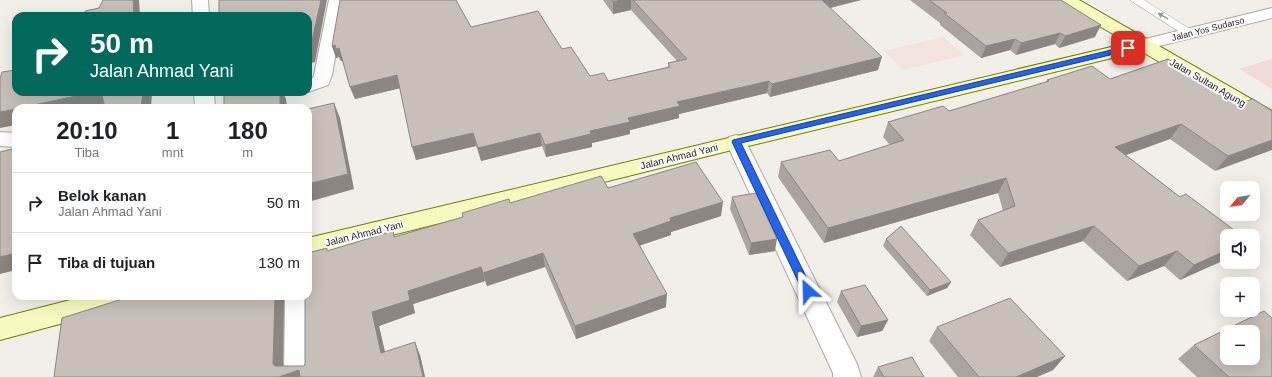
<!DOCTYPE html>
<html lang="id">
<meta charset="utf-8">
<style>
:root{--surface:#fff;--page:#f6f6f6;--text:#202124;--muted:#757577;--line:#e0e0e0}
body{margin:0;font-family:Helvetica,sans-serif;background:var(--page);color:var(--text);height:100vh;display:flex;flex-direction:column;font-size:15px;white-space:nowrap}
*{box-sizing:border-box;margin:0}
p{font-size:13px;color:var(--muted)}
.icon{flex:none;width:22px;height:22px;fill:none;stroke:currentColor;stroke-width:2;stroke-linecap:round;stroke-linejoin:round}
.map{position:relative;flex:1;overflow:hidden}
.panel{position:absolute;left:12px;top:104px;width:300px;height:196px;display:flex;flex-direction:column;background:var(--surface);border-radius:12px;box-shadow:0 4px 16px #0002}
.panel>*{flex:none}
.hud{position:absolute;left:12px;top:12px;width:300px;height:84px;border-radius:12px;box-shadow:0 4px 16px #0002;background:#00695c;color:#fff;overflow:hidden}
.needle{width:26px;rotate:240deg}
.fabs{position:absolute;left:1220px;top:181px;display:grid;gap:8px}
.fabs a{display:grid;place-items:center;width:40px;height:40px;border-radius:8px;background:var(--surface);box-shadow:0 4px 16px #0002;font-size:20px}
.pin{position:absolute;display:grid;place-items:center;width:34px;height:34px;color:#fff;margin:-17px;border-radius:8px;box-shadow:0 2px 6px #0006}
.me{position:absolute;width:44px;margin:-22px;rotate:335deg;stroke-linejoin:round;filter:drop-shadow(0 0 3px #0008)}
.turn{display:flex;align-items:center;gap:14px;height:84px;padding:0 12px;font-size:18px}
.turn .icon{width:52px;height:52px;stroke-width:2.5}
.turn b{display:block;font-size:28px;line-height:34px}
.eta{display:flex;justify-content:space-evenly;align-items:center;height:68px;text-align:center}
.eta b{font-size:24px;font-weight:800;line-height:28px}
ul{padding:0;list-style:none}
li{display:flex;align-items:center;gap:12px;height:60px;padding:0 12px;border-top:1px solid var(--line)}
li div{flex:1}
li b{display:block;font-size:15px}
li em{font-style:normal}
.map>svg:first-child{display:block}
</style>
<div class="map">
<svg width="1272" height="377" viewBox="0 0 1272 377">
<rect width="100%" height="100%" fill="#f2efe9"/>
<polygon fill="#f2dad9" points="1272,59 1272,89 1239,69"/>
<polygon fill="#f3e3dd" points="943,37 964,55 903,70 884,51"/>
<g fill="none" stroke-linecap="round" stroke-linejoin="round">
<defs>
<polygon id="service" points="1130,0 1144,0 1196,33 1194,36 1186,36"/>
<g id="minor">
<polygon points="192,0 208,0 209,16 193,16"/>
<polygon points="329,0 345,0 332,75 328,85 308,92 308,79 313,78 314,75"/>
<polygon points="194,92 214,92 215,108 195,108"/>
<polygon points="0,132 16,133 16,147 0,146"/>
<polygon points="736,135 743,137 746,142 857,364 861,377 833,377 833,373 726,142 729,137"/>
<polygon points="308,291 311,296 312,377 284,377 285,296 308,296"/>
</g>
<polygon id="tertiary" points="1272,8 1272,18 1143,50 1137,49 1134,45 1137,41"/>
<g id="secondary">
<polygon points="1059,0 1079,0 1272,111 1272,127 1265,125 1141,51 736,149 308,256 308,238 1128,43 1061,3"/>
<polygon points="86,296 140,296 136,303 127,306 0,340 0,318"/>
</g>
</defs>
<use href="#service" stroke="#a9a9a9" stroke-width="1"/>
<use href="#minor" stroke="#a9a9a9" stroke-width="2"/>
<use href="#tertiary" stroke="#a9a9a9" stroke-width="2"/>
<use href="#secondary" stroke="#707d05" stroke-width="2"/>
<use href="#service" fill="#fff" fill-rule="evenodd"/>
<use href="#minor" fill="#fff" fill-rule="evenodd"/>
<use href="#tertiary" fill="#fff" fill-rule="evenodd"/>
<use href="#secondary" fill="#f7fabf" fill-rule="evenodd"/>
</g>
<g fill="#aba49e">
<polygon points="603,0 861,0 830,8 878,70 770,97 767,93 679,114 679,118 630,130 630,134 592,143 592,147 546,157 542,146 481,161 476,146 416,160 400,88 355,99 350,87 343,61 341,61 339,57 336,58 332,46 471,27 562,49 590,76 608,81 668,67 668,63 677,61 631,10 613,14"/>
<polygon points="910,0 1061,0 1095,37 1059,48 1055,44 1016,55 1010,50 981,58 940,25 940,23"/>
<polygon points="1110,79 1240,103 1272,111 1215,171 1170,139 1126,155 1180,197 1242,236 1180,280 1164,266 1127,281 1083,241 1000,267 970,235 978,220 1003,211 998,193 824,243 778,177 781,162 839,161 890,145 883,137 888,122 949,111 1046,82 1047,80"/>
<polygon points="608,188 721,216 671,232 671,235 640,245 666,307 576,339 545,267 487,286 485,281 413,304 415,313 379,326 385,352 420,355 425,377 54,377 284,296 283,366 304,366 305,364 328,251 393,231 395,237 510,203"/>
<polygon points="732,197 775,251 749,255 730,209"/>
<polygon points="886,239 951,282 947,288 927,296 883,246"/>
<polygon points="841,291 888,320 882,331 857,337 837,302"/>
<polygon points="937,327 1065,356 1053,370 1037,377 958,377 929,341"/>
<polygon points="1194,345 1272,377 1197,377 1178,359"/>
<polygon points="878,367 924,377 873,377"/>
</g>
<g fill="#8b8681">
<polygon points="133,0 139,0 140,16 134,16"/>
<polygon points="321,0 327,0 315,62 308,64 308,50"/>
<polygon points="621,0 631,0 631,10 613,14 613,2"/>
<polygon points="820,0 861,0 818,11"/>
<polygon points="1101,25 1095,37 1059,48 1065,36"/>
<polygon points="1060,33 1055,44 1016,55 1021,43"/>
<polygon points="1015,39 1010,50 981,58 986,46"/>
<polygon points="335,45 339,48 344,61 341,61 339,57 336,58 332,46"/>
<polygon points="882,57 878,70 770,97 772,84"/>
<polygon points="397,75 401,88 355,99 350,87"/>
<polygon points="769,81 767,93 679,114 679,118 630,130 630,134 592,143 592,147 546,157 545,145 590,131 677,102"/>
<polygon points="94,92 102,92 110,104 91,108 20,108"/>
<polygon points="143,92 152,92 151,108 141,108"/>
<polygon points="232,92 255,92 235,97"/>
<polygon points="280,92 283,92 286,99 287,108 280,108"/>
<polygon points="334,103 340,118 354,189 308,202 308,184"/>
<polygon points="16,109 16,125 0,128 0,112"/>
<polygon points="1181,124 1170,139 1106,162 1115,147"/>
<polygon points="473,133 476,146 416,160 412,147"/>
<polygon points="540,133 542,146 481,161 478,148"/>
<polygon points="1272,140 1272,150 1215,171 1228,156"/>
<polygon points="1006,178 998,193 824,243 828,228"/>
<polygon points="723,202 721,216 671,232 671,235 633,248 633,234 670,218"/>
<polygon points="1094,226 1083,241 1000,267 1008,253"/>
<polygon points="777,239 775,251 749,255 751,243"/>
<polygon points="1227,250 1227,259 1180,280 1194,265"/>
<polygon points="1177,251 1164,266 1127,281 1139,266"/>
<polygon points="16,253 16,270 0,274 0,257"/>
<polygon points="543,253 545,267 487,286 483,273"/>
<polygon points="481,267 485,281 413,304 415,313 379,326 388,366 381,353 372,312 408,291"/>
<polygon points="951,282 947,288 927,296 930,290"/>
<polygon points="667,294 666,307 576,339 575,326"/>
<polygon points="275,296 284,296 283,376 299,370 304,377 279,377 273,364"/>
<polygon points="888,320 882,331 857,337 861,326"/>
<polygon points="415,342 420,355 425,377 423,377"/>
<polygon points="1065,356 1053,370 1037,377 1016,377"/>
</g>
<g fill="#c7bfb8" stroke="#8b8681" fill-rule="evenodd">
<polygon points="103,0 133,0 134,16 85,16 85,11 99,8"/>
<polygon points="219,0 321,0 310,50 308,50 308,16 219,16"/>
<polygon points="340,0 456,0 471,27 538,11 562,49 571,47 590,76 604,73 608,81 670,67 668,63 687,59 633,0 822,0 882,57 772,84 769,81 677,102 680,106 628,118 630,122 590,131 591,134 545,145 540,133 478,148 473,133 412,147 397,75 350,87 339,48 336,49 335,45 332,46"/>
<polygon points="612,0 621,0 613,2"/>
<polygon points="929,0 1061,0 1101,25 1065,36 1060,33 1021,43 1015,39 986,46 944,13 947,13"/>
<polygon points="1168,59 1240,103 1253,99 1272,111 1272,140 1228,156 1181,124 1115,147 1180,197 1186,194 1242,236 1227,236 1227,250 1194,265 1177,251 1139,266 1094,226 1008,253 978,220 1015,206 1006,178 828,228 781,162 830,150 839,161 904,140 888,122 943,106 949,111 1049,81 1047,80 1092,66 1110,79"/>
<polygon points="16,70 16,92 94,92 20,108 16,108 16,109 0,112 0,79 2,72"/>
<polygon points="101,92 143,92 141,108 105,108"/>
<polygon points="247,92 280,92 280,108 224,108 224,94 239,94"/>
<polygon points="334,103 348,174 308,184 308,109"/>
<polygon points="16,148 16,253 0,257 0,152"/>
<polygon points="696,162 723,202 670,218 671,221 633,234 667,294 575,326 543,253 483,273 481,267 408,291 410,300 372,312 381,353 415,342 423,377 300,377 299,370 279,377 54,377 62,318 132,296 275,296 273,364 275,366 304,366 305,364 305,296 308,296 308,253 327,248 327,251 393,231 394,237 463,217 462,213 509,199 510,203 601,176 608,188"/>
<polygon points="756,193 777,239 751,243 732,197"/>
<polygon points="901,226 951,282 930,290 886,239"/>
<polygon points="865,285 888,320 861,326 841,291"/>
<polygon points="1010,298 1065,356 1016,377 979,377 937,327"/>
<path d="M1264,311L1272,318V377H1229L1194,345ZM1227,332H1253V358H1227Z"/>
<polygon points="912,357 924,377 884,377 878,367"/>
</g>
<defs><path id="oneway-solid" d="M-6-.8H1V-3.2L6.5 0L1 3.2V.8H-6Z"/></defs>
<use fill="#9c9c9c" href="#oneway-solid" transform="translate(1163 16) rotate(-149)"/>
<polygon fill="#2563eb" stroke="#184099" points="1128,46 1131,47 1131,50 741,143 813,291 812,294 804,294 732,142 733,140"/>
<g text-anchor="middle" stroke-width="4" stroke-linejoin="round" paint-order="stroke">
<g font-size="9" fill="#222" stroke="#fff">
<text transform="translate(1208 29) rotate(-14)" y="3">Jalan Yos Sudarso</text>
</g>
<g font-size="10" fill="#222" stroke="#fff">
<text transform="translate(1208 82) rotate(30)" y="4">Jalan Sultan Agung</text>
<text transform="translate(679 156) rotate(-14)" y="4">Jalan Ahmad Yani</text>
<text transform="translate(364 233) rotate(-14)" y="4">Jalan Ahmad Yani</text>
</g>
</g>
</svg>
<div class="fabs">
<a><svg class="needle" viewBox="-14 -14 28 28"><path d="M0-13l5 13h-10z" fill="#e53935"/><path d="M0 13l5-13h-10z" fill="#757577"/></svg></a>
<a><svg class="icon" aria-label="sound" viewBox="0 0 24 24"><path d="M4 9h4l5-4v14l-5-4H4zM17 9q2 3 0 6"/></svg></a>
<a>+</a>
<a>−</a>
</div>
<div class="pin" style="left:1128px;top:48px;background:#d93025"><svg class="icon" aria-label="arrive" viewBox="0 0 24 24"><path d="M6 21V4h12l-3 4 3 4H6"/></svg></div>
<svg class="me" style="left:808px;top:291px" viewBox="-20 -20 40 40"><path d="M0-17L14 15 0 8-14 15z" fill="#2563eb" stroke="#fff" stroke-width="4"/></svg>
<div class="hud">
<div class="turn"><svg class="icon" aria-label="right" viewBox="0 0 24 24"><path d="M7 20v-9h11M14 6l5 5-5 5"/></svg><div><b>50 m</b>Jalan Ahmad Yani</div></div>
</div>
<section class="panel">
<div class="eta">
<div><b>20:10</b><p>Tiba</p></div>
<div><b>1</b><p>mnt</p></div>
<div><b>180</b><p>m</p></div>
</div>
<ul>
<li><svg class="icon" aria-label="right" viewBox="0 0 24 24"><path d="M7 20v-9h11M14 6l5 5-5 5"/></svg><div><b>Belok kanan</b><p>Jalan Ahmad Yani</p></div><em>50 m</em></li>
<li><svg class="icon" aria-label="arrive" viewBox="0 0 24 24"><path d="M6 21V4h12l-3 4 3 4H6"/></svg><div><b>Tiba di tujuan</b></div><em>130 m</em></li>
</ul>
</section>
</div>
